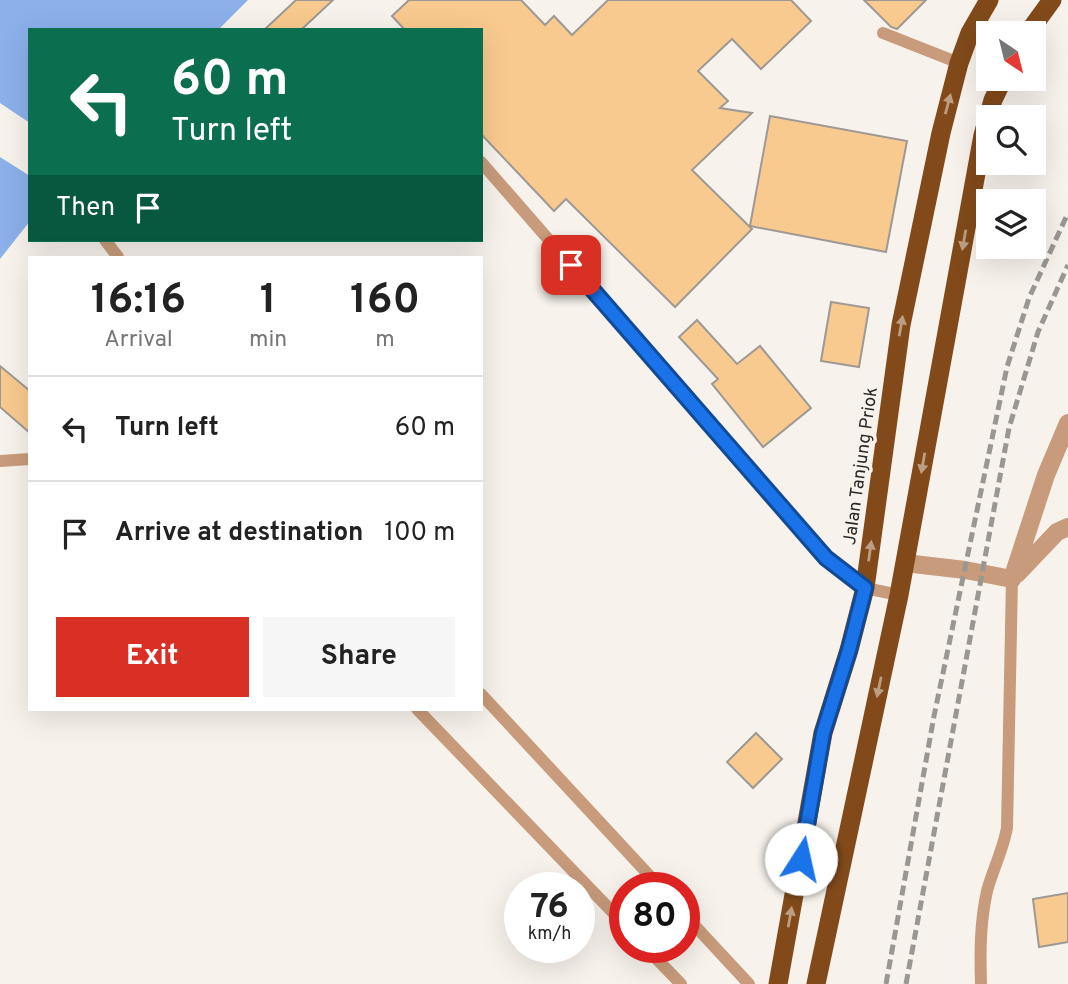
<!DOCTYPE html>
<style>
:root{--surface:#fff;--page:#f6f6f6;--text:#222;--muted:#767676;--line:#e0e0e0;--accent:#d93025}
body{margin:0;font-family:Overpass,sans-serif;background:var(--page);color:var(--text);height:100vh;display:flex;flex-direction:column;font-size:26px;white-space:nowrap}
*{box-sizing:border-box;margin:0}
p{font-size:23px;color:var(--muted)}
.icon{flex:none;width:38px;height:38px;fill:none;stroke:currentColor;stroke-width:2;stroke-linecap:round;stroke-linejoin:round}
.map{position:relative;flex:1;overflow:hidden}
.side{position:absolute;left:28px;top:256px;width:455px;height:455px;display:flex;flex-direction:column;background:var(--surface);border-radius:0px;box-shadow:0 7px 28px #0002}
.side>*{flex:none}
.top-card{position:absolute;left:28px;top:28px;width:455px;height:214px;border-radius:0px;box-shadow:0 7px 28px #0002;background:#0b6e4f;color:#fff;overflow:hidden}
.needle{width:46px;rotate:145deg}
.fabs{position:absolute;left:976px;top:21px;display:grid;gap:14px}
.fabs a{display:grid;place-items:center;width:70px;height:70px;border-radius:0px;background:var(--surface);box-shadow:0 7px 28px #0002;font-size:35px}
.speed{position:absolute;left:504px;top:872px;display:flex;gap:14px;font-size:35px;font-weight:700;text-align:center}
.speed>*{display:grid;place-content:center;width:91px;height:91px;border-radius:50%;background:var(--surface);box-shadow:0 7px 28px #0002;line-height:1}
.speed small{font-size:18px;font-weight:400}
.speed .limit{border:10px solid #d22;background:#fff;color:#111}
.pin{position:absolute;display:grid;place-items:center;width:60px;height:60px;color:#fff;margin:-30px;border-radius:14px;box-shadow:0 4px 10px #0006}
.me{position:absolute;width:77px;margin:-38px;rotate:10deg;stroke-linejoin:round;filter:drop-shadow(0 0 5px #0008)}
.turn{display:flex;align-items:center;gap:24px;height:147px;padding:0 28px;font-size:32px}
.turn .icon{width:91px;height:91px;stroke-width:2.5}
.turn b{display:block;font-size:49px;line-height:60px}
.then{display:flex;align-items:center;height:66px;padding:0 28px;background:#0003;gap:14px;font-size:26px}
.eta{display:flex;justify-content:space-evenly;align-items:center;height:119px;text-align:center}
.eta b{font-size:42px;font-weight:700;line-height:49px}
.action{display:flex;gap:14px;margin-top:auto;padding:14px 28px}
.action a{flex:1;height:80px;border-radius:0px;background:var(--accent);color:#fff;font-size:28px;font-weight:700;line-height:80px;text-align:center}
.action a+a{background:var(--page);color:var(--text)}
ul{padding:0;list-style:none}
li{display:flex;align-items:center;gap:21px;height:105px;padding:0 28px;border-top:2px solid var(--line)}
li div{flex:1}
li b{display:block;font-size:26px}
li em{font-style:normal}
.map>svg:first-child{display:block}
</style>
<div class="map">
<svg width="1068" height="984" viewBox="0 0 1068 984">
<rect width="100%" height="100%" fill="#f7f2eb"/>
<polygon fill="#8bb0ea" points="0,0 248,0 218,30 30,30 30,221 0,259"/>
<polygon fill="#f7f2eb" points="0,103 30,123 30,176 0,157"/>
<g fill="#f9ca8f" stroke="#9e9994" stroke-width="2">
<polygon points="296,0 333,0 301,30 264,30"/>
<polygon points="409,0 521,0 545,25 554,16 572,35 608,0 791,0 811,21 761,69 732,39 698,71 728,101 720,108 752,113 692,170 752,229 675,307 566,199 554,211 481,134 481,30 405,30 392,16"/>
<polygon points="864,0 926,0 897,29 891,27"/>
<polygon points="770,116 907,141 886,252 750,226"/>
<polygon points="831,302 869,308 859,367 821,361"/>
<polygon points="697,320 737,364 760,346 811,408 763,447 712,384 718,379 679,337"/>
<polygon points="0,366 30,391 30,433 0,407"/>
<polygon points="756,733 782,759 753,788 727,762"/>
<polygon points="1068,893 1068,942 1039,947 1033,899"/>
</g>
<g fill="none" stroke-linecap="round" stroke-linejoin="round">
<g stroke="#c79b7b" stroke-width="12">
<polyline points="883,33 959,63"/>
<polyline points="481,162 826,558 865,588 899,595"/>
<polyline points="105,240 118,257"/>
<polyline points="0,461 30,459"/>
<polyline points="481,694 660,887"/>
<polyline points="417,709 625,925"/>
<polyline points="684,914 749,984"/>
<polyline points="645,947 681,984"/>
<path d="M981,984C980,952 980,923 987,891C993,869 1003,850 1007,828L1012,579"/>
</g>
<g stroke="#c79b7b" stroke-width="18">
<polyline points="905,563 965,570 1012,579"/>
<polyline points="1017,574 1057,532 1068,527"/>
<polyline points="1012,579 1046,475 1068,423"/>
</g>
<g stroke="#824a1a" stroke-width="19">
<polyline points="1028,33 1052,0"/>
<polyline points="778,984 823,733 849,650 865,588 901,325 941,133 959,63 970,33 989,0"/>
<polyline points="816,984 899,595 983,135 993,100 1003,79"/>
</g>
<g stroke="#9a9792" stroke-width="5" stroke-dasharray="10 5" stroke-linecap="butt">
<polyline points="886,984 934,716 1007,367 1029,298 1068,213"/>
<polyline points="906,984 1009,428 1038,332 1068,265"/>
</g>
</g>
<defs><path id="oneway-solid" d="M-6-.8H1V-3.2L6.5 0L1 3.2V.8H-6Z" transform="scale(1.75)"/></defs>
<g fill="#bc9e82">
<use href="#oneway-solid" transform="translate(948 104) rotate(-75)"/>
<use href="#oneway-solid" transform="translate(964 240) rotate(100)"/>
<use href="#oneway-solid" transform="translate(901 326) rotate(-80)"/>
<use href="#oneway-solid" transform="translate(923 463) rotate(100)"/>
<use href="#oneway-solid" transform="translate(870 551) rotate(-82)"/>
<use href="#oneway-solid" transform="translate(879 687) rotate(102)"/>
<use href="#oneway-solid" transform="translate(790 917) rotate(-80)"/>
</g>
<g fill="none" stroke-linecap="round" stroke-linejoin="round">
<defs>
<polyline id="route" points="571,265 826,558 865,588 849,650 823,733 801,859"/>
</defs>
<use href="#route" stroke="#114b97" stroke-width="18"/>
<use href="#route" stroke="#1a73e8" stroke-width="12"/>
</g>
<g text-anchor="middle" stroke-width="7" stroke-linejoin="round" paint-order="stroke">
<g font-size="18" fill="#2a2826" stroke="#f7f2eb">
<text transform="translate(860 466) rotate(-82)" y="6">Jalan Tanjung Priok</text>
</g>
</g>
</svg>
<div class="fabs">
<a><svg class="needle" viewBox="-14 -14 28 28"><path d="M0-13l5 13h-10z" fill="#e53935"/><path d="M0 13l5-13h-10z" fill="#767676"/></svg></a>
<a><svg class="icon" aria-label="search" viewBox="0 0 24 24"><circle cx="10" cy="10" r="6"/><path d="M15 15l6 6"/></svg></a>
<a><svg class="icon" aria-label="layers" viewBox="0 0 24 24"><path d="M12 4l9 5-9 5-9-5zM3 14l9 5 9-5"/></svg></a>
</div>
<div class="speed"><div>76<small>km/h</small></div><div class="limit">80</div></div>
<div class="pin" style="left:571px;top:265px;background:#d93025"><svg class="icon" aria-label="arrive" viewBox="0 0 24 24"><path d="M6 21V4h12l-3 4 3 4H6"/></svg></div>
<svg class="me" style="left:801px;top:859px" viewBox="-20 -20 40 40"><circle r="19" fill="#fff"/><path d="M0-13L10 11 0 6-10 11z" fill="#1a73e8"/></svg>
<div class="top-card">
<div class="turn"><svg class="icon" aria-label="left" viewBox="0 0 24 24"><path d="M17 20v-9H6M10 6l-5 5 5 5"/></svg><div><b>60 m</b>Turn left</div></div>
<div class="then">Then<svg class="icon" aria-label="arrive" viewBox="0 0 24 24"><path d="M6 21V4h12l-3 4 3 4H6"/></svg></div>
</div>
<section class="side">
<div class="eta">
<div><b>16:16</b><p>Arrival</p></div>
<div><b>1</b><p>min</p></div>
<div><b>160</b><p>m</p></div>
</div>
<ul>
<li><svg class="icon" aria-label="left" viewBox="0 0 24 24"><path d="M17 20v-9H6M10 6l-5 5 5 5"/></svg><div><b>Turn left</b></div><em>60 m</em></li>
<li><svg class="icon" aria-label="arrive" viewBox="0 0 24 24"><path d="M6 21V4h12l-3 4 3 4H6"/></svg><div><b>Arrive at destination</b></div><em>100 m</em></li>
</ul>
<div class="action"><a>Exit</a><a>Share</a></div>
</section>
</div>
